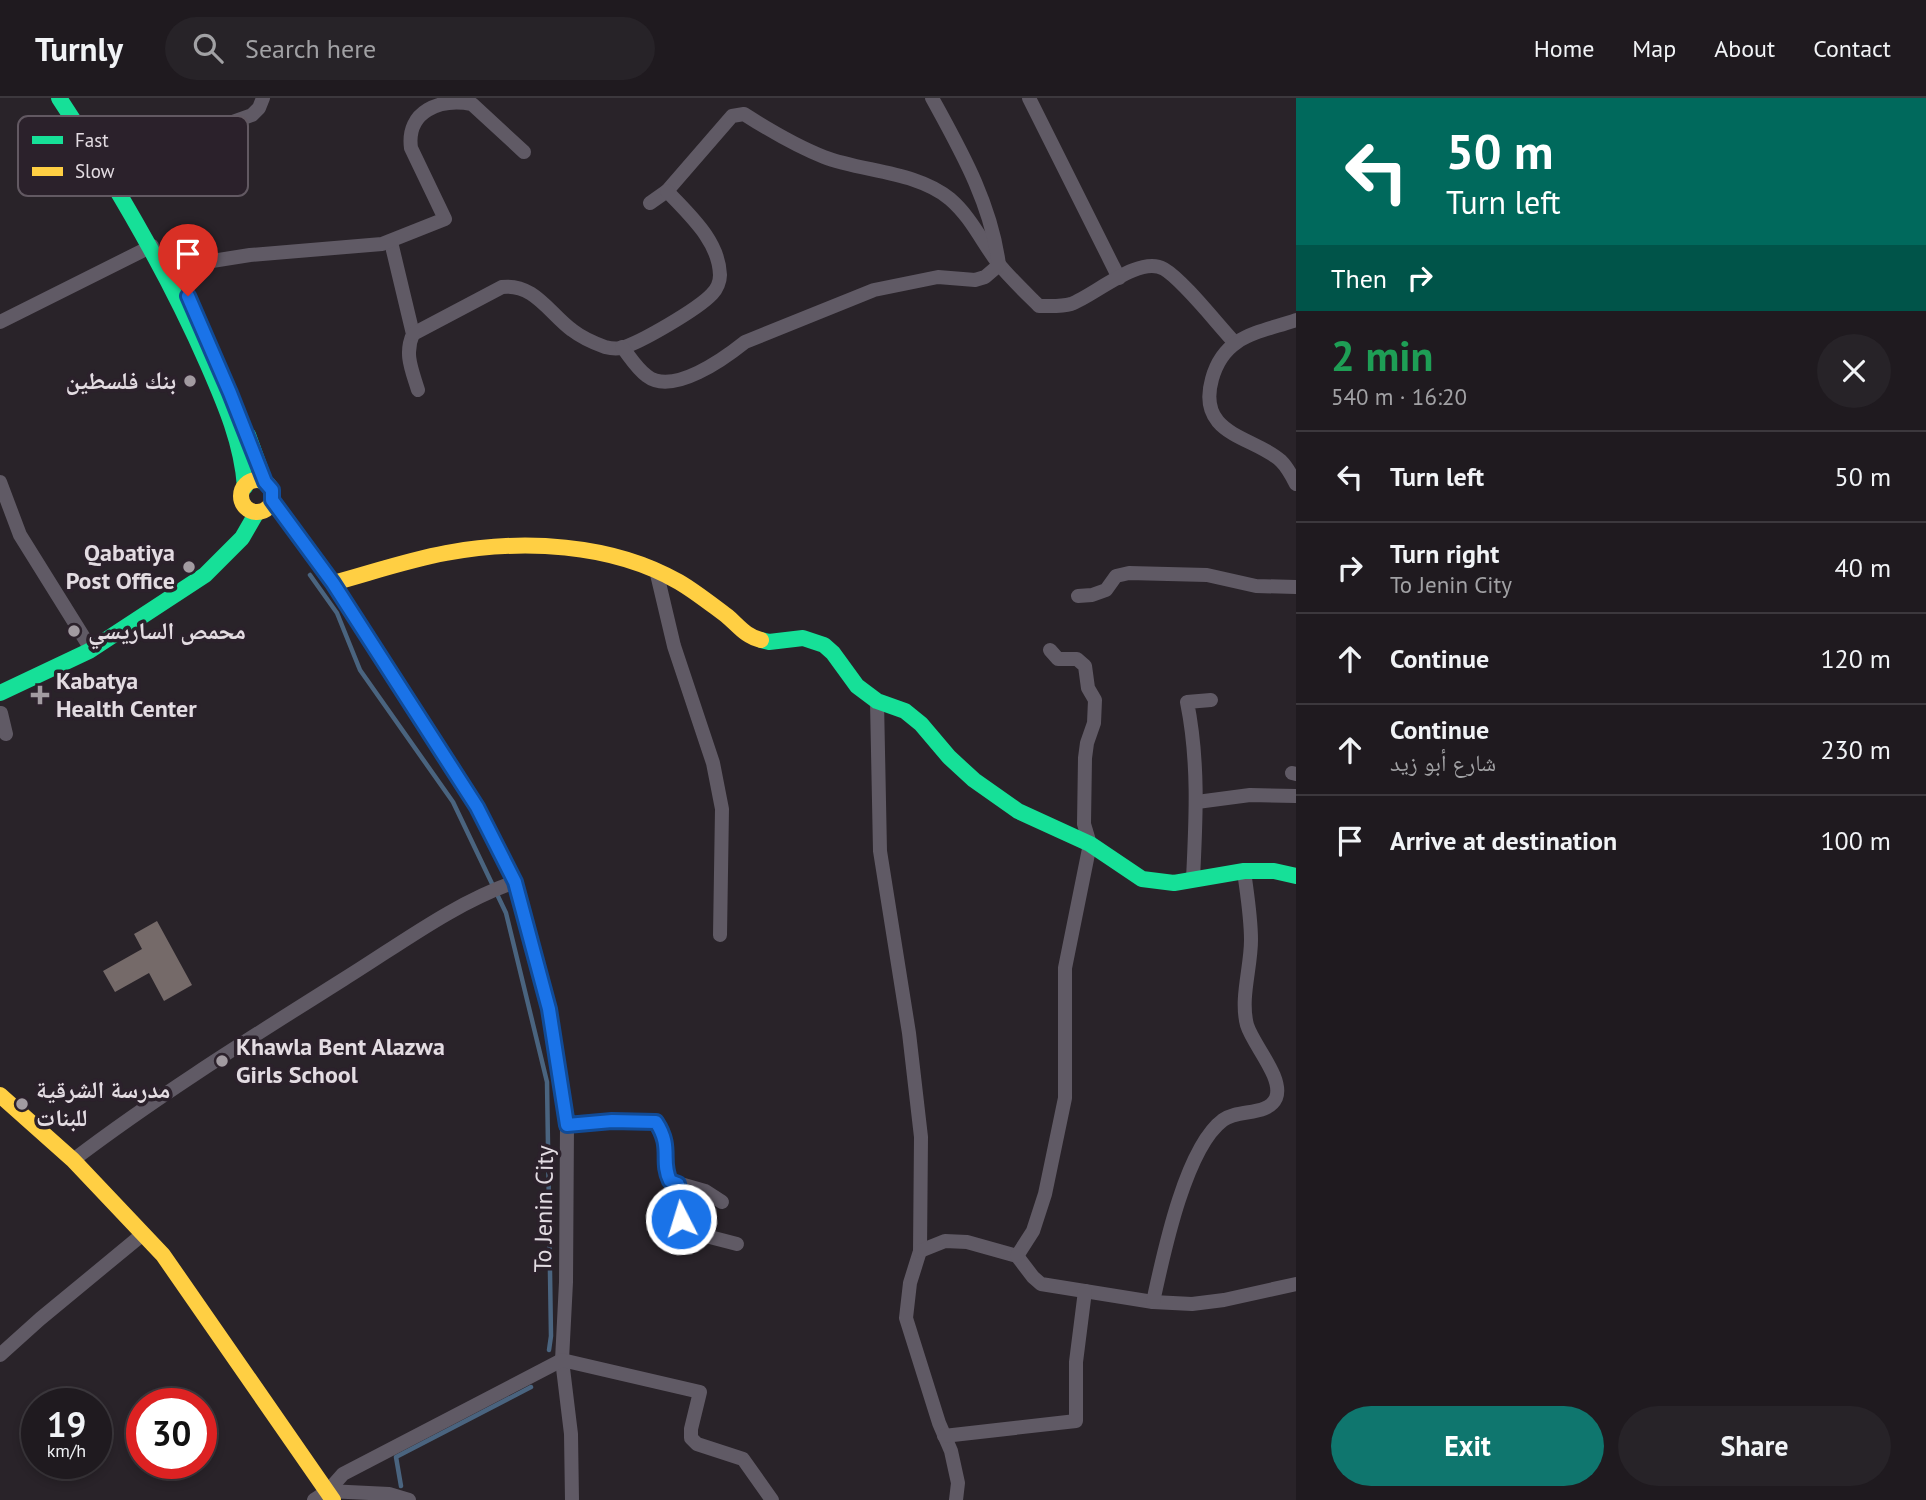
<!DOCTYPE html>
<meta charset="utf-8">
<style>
:root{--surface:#1f1a1f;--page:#272328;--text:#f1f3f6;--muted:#a1a1a4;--line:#3c383d;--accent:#0f766e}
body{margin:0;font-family:"PT Sans","Noto Naskh Arabic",sans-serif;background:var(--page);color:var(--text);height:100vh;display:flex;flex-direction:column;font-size:26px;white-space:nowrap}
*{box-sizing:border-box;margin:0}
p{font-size:23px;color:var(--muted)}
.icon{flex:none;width:38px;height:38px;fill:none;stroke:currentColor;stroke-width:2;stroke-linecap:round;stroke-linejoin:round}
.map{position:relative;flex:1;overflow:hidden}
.sheet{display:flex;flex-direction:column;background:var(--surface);width:630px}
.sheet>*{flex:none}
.hud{background:#00695c;color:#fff;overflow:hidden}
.speed{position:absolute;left:21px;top:1290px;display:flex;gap:14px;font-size:35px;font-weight:700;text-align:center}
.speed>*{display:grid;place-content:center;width:91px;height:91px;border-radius:50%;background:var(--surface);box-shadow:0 4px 10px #0003,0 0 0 2px var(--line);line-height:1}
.speed small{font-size:18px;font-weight:400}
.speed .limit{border:10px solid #d22;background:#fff;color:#111}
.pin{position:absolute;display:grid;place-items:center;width:60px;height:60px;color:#fff;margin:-72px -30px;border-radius:50% 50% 50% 0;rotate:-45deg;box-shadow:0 0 7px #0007}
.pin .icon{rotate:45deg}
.me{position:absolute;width:77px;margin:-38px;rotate:355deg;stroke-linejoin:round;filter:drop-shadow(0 0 5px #0008)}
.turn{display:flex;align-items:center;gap:24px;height:147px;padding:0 35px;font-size:32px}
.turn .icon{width:91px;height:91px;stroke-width:2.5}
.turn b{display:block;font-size:49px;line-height:60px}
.then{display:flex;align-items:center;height:66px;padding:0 35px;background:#0003;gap:14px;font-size:26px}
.round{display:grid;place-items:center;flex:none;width:74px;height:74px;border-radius:37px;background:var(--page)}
.overview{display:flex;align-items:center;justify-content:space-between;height:119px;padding:0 35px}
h1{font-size:42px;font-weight:700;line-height:52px;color:#1e9e55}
.primary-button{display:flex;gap:14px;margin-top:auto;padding:14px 35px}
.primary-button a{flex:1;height:80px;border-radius:42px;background:var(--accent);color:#fff;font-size:28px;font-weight:700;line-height:80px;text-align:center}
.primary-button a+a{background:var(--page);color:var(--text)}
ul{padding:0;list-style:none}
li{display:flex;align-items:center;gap:21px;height:91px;padding:0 35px;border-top:2px solid var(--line)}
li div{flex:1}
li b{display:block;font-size:26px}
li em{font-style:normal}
header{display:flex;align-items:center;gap:42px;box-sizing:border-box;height:98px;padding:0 35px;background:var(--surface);border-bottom:2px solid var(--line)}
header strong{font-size:33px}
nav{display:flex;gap:38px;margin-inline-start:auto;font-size:24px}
.search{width:490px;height:63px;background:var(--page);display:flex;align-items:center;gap:18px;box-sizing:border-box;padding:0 24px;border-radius:38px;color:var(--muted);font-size:26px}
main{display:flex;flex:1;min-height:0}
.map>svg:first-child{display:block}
</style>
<header>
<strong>Turnly</strong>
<div class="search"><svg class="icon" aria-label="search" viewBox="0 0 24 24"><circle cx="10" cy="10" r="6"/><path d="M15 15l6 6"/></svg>Search here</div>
<nav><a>Home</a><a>Map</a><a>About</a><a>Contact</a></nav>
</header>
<main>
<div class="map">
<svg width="1296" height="1402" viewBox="0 0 1296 1402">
<rect width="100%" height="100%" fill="#292329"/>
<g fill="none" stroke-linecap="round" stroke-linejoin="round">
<g stroke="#4a647f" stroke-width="4.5">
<polyline points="310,477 337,515 360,572 453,704 506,815 547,984 551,1238 549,1252"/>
<polyline points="401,1388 396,1359 531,1289"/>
</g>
</g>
<polygon fill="#756a69" points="157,823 192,887 164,903 149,875 115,894 103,873 142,851 134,836"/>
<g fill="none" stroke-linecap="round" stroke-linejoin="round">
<g stroke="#605a65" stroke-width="14">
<polyline points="1029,0 1119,180"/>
<polyline points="117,65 252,17 259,10 263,0"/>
<path d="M650,105L667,93L732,18L744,16C769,32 796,48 824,59C863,74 916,73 950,101C971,119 982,144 998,165C1010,180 1025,194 1039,208C1049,208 1061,209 1071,206C1095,197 1139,157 1164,171C1183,182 1218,227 1235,245"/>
<path d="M391,144L413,236C404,256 412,272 418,292"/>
<path d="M174,169L250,157L382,146L445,121L411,50C406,13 440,0 472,6L524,54"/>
<path d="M1296,222C1258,235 1224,237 1212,281C1196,338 1254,338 1281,363C1288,370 1292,378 1296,386"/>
<polyline points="0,224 152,148"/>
<path d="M413,236L502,189C534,185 549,215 572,232C581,239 594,245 605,249C609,250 616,251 621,250C640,245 698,211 712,196C717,191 720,183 720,177C719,142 688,116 667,93"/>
<path d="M622,249C630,259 637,271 647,278C673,298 725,260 745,244L874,192L938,179L975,182L985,179L999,167C991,105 961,53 932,0"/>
<polyline points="0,384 20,437 91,551"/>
<polyline points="272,402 333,485 477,709 515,784 549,911 567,1027 566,1184 562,1262 571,1336 572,1402"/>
<polyline points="656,472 674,548 713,665 722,711 720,837"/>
<polyline points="1078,498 1092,497 1106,492 1116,478 1129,475 1207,477 1256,488 1296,489"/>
<polyline points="877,603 880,753 909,935 921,1039 920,1153 910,1185 906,1220 939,1325 951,1353 958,1385 956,1402"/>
<polyline points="1,615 6,636"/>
<polyline points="1292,675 1296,676"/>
<polyline points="1197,704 1250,697 1296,698"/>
<path d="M1193,781C1196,721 1199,663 1187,604L1211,602"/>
<path d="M567,1027L612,1023L656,1024C672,1048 660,1061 670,1083L705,1093L722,1104"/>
<path d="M73,1062C160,996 252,939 344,881C399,847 454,805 515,784"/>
<polyline points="679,1086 681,1121 688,1132 695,1132 701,1124 706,1125 706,1138 737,1146"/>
<polyline points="920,1153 945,1143 967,1144 1017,1158 1033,1179 1041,1186 1153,1204 1192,1206 1224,1202 1296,1186"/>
<polyline points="1017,1158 1033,1133 1045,1096 1065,1000 1065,870 1090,746 1084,726 1085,660 1087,645 1094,625 1095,602 1088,590 1085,568 1077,561 1058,561 1050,552"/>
<path d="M1153,1204C1163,1158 1185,1050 1223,1022C1238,1011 1268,1018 1276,1000C1284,980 1253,947 1247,927C1240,900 1251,870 1251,842C1251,819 1247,796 1244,773"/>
<polyline points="0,1257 40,1221 143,1136"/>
<polyline points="944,1338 1076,1323 1076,1264 1085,1193"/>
<polyline points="328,1393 343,1376 562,1262 700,1294 691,1331 691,1340 697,1346 743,1361 772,1402"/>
<polyline points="314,1402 328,1393 389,1396 409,1402"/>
</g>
<g stroke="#16e098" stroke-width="16">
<path d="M59,0C115,85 167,173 208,267C225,306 242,345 245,389"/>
<polyline points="248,337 265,384"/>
<polyline points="761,542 769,544 803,540 824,547 833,555 857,588 877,603 905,613 921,626 949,659 974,682 1018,713 1090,746 1142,781 1174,785 1244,773 1274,773 1296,778"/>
<polyline points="0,595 89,553 205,477 242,440 257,414"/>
</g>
<g stroke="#ffcf43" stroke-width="16">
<circle cx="257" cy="398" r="16"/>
<path d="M333,485C370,475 408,462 446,455C522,441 611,445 679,484C696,494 712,507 727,518C739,528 745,538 761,542"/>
<polyline points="0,997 73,1062 163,1157 333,1402"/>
</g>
</g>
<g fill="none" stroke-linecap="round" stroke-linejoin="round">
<defs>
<path id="route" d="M188,198L230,295L265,384L272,392V402L333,485L477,709L515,784L549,911L567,1027L612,1023L656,1024C673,1050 660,1062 670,1083L678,1086L682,1107L681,1121"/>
</defs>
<use href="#route" stroke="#114b97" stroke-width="18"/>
<use href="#route" stroke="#1a73e8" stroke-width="12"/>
</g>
<g fill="#a29ba1" stroke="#2b212b" stroke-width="2.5">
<circle cx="190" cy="283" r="7"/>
<circle cx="189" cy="469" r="7"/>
<circle cx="74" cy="533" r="7"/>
<path d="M36.5 586.5h7v7h7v7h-7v7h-7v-7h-7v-7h7z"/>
<circle cx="222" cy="963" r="7"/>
<circle cx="22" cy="1006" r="7"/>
</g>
<g text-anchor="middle" stroke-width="7" stroke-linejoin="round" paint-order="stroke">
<g font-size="24" font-weight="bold" fill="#e3dce2" stroke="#2b212b" text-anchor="start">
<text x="176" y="291" text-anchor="end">بنك فلسطين</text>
<text x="175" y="463" text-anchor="end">Qabatiya<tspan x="175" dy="28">Post Office</tspan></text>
<text x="88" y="541">محمص الساريسي</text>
<text x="56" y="591">Kabatya<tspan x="56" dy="28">Health Center</tspan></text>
<text x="236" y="957">Khawla Bent Alazwa<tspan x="236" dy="28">Girls School</tspan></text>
<text x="36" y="1000">مدرسة الشرقية<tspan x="36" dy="28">للبنات</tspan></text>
</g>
<g font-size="24" fill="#e3dce2" stroke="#2b212b">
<text transform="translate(544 1111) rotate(-89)" y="8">To Jenin City</text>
</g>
</g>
<rect x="18" y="18" width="230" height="80" rx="10" fill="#2b212b" stroke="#625962" stroke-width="2"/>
<rect x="32" y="38" width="31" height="8" fill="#16e098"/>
<rect x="32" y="69" width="31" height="9" fill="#ffcf43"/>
<g font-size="19" fill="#e3dce2">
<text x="75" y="49">Fast</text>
<text x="75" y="80">Slow</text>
</g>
</svg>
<div class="speed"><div>19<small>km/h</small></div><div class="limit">30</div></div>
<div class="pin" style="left:188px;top:198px;background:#d93025"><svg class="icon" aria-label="arrive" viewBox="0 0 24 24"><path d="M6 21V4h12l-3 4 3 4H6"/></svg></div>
<svg class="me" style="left:681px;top:1121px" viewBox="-20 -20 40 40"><circle r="17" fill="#1a73e8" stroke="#fff" stroke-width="3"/><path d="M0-11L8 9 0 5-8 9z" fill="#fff"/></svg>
</div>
<section class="sheet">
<div class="hud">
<div class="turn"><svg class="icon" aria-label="left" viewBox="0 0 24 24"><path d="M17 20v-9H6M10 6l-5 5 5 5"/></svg><div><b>50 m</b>Turn left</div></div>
<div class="then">Then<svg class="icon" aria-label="right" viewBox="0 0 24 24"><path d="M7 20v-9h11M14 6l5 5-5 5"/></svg></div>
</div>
<div class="overview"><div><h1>2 min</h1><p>540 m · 16:20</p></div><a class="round"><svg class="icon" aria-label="close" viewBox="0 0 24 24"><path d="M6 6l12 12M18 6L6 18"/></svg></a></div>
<ul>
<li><svg class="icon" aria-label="left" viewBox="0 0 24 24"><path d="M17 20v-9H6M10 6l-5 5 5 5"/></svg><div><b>Turn left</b></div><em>50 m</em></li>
<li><svg class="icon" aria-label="right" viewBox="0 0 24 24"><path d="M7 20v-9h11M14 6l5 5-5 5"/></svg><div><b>Turn right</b><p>To Jenin City</p></div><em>40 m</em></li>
<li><svg class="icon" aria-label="ahead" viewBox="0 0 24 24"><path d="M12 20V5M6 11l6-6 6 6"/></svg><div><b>Continue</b></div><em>120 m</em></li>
<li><svg class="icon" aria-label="ahead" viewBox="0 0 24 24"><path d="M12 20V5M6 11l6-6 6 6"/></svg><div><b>Continue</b><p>شارع أبو زيد</p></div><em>230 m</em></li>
<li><svg class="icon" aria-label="arrive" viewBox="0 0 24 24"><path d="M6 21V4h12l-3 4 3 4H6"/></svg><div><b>Arrive at destination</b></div><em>100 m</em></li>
</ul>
<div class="primary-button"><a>Exit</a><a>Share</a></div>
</section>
</main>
